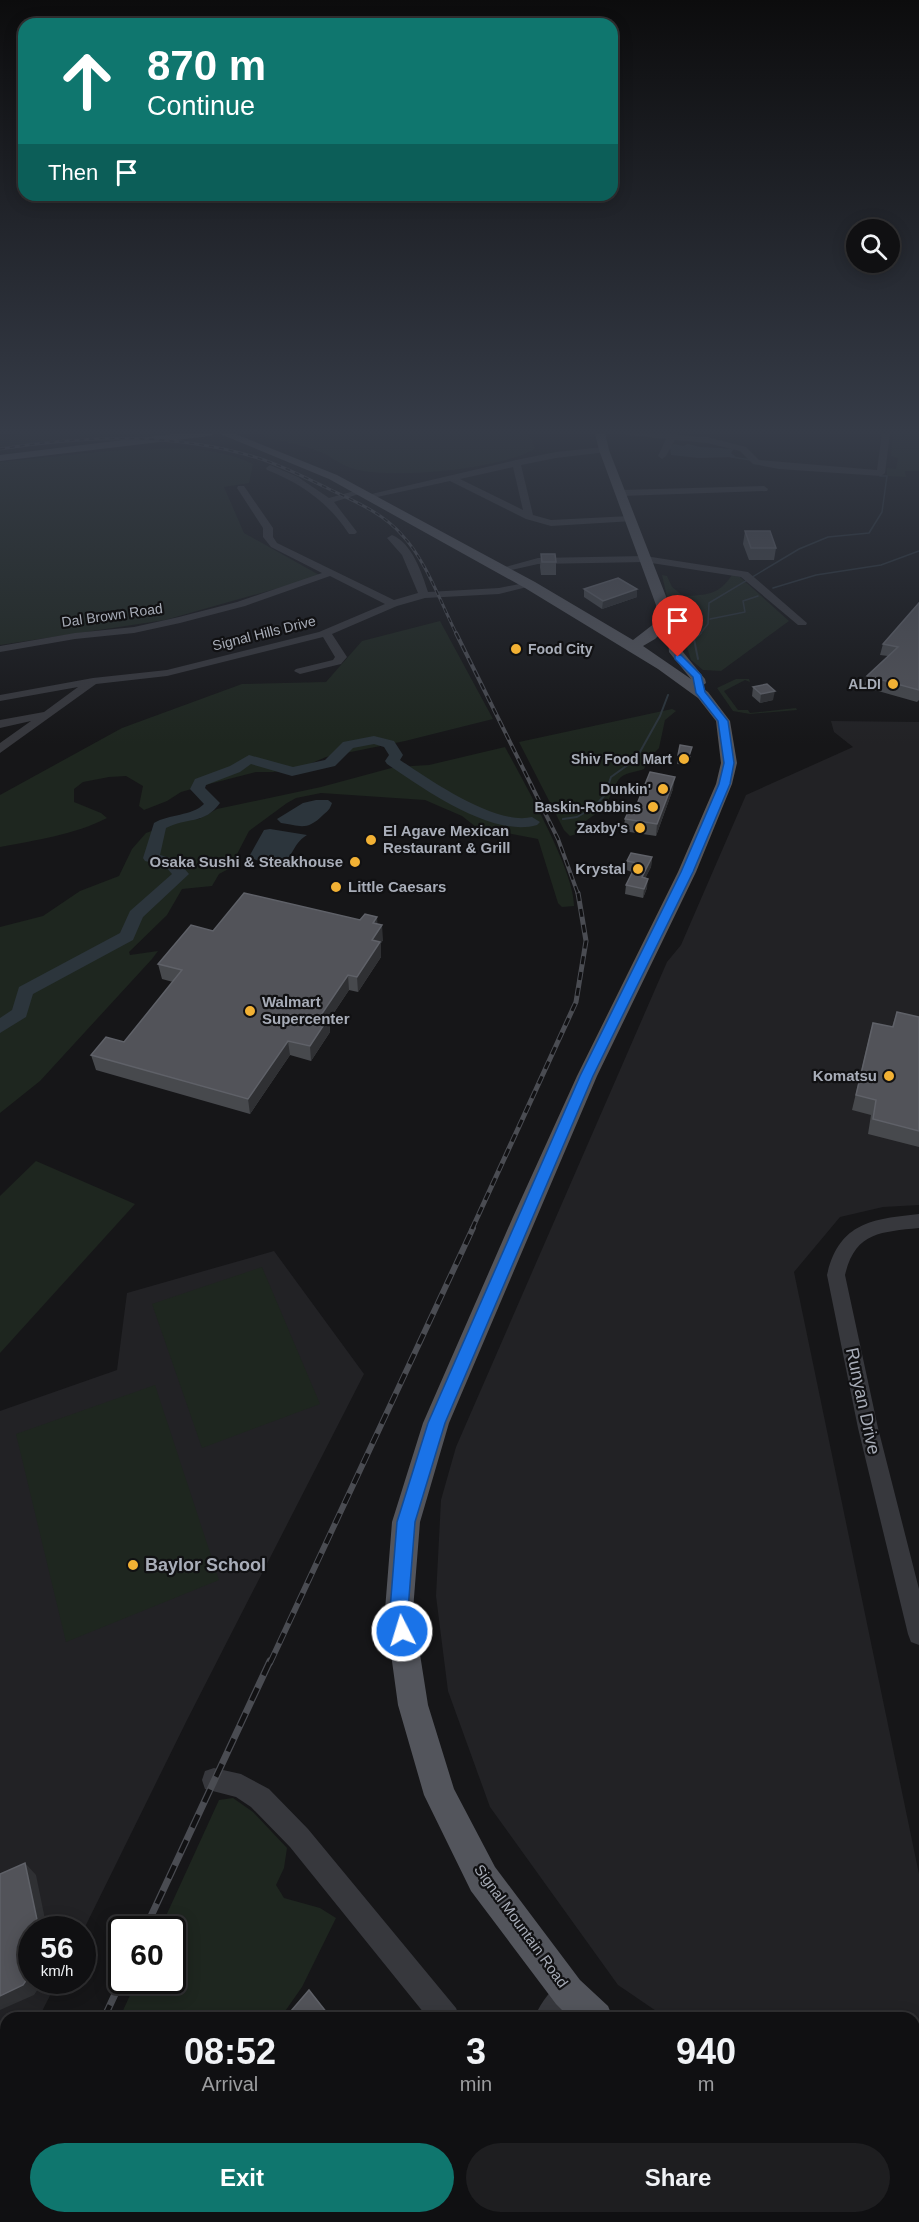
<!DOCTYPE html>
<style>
:root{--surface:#101012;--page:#1e1e20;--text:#f1f3f6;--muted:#9c9d9f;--line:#303032;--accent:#0f766e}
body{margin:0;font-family:Helvetica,sans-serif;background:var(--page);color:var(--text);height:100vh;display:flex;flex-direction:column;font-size:22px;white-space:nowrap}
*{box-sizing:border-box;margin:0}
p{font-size:20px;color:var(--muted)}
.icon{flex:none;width:33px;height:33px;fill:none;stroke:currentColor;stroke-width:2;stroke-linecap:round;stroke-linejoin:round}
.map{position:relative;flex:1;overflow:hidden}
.panel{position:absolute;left:0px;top:2012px;width:920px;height:212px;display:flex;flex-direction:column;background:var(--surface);border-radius:18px 18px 0 0;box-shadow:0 3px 15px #0003,0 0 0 2px var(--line)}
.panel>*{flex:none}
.hud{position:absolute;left:18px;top:18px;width:600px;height:183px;border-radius:18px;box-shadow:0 3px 15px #0003,0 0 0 2px var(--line);background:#0f766e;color:#fff;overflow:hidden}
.tools{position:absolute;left:846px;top:219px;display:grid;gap:12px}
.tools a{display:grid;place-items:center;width:54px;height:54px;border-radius:50%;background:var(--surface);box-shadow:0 3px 15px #0003,0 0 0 2px var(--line);font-size:30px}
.speed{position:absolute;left:18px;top:1916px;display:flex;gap:12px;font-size:30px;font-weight:700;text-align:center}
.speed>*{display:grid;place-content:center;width:78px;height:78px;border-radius:50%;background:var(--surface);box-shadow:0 3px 15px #0003,0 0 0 2px var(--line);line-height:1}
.speed small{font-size:15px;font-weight:400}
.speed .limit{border:3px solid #111;border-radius:9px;background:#fff;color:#111}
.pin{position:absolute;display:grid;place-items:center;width:51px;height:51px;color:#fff;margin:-62px -26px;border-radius:50% 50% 50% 0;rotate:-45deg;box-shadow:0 0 6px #0007}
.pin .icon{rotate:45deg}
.me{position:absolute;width:66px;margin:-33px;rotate:355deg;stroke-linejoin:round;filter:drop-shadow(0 0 4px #0008)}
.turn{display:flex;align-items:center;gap:21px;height:126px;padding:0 30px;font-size:27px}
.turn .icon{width:78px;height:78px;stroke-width:2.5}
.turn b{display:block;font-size:42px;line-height:51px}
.then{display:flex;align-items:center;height:57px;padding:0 30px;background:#0003;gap:12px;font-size:22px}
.eta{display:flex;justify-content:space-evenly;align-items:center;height:102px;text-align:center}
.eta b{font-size:36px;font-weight:700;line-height:42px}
.action{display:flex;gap:12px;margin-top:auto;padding:12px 30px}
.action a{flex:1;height:69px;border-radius:36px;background:var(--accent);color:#fff;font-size:24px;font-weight:700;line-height:69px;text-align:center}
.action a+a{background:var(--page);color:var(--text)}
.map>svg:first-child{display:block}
</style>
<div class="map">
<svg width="919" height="2222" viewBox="0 0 919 2222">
<rect width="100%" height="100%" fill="#161618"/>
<g fill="#222225">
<polygon points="831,721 919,722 919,1205 883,1207 840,1217 794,1272 919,1874 919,2194 914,2190 914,2018 665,2017 618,1985 490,1807 448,1691 436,1596 441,1500 456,1447 667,962 681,945 746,795 853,747 834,732"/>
<polygon points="274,1251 364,1374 187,1720 83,1931 32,1929 32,1980 58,1980 39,2017 6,2018 6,2085 0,2097 0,1411 117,1370 127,1293"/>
</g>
<g fill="#1e261f">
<path d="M28,433L180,434C157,438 134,435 111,436C73,438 37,442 0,448V437Z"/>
<path d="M261,433H525L531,439L535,449C499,469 394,480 354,469C340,465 331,456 318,451C301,445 282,441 264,437Z"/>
<polygon points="893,433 919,433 919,471 905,471 906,477 887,476 887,468 896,469 898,458 891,456"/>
<path d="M178,448C205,450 229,452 253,464L249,483L224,487L244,533L321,576L165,620L0,645V462L108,451Z"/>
<path d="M662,575L667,576L672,587L683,596C707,595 719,595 732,575L740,577L789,621L721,671L703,670L691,660L685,641V632L668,601Z"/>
<path d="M440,621L493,719L405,741L326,757L305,766L273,772H256L213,783L181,792L167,801L144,810L139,806L143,786L126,776L109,777L83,782L74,789V802L101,813L107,818C74,835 36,840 0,847V795L122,728L242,684L326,682L362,641Z"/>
<polygon points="736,679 749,679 750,682 745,680 724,691 738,710 748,710 750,713 796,708 797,710 750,714 733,711 717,688"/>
<path d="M672,709L676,711L665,720L659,748L648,759L644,769C637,772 628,772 621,777C615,782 611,797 605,806C595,817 584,817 579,833L570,836L564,830L519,742Z"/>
<path d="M505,747C523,781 575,871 574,906L562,907L558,903L538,839L476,827L462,816L425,800L321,793L296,798L287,803L249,831L235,858L234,866L219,874L212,886L182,889L167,915L129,952L130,955L158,951L152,959L40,1081L0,1113V927L43,916L80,891L119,876L132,849L146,833L180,821L199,819L217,809L321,787L395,767L429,765Z"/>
<polygon points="36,1161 135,1204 0,1353 0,1196"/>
<polygon points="262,1267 320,1404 202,1448 152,1304"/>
<polygon points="155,1385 219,1580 66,1642 16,1434"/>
<polygon points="233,1798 253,1812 287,1848 284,1868 276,1885 284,1898 320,1908 336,1918 302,1987 281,2017 120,2017 137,1980 172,1980 172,1929 160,1929 219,1800"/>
<polygon points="29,2217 205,2217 205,2222 27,2222"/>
</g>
<g fill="#2c353c">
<polygon points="674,444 683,446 688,444 700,447 734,449 731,453 736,457 698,458 671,455 670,447"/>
<path d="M316,800H328L332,803C330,809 328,811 323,815C307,831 301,826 281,823L277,819L303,803Z"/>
<path d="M270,829L307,835C288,846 295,868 267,862C260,861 254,861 250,855L264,830Z"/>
</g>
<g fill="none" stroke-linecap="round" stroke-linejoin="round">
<g stroke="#2c353c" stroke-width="1.5">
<polyline points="731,457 751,460"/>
<polyline points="773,588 816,575 881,565 919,551"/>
<polyline points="710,619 745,612 743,601 758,596"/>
<polyline points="699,635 708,624 709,603 799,549 828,537 869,533 882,512 887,476 880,476"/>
</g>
<g stroke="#2c353c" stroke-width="2">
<polyline points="698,659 694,639 701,633"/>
<polyline points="563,819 577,817 593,808 605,795 611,777 636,759 660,716 668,695"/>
</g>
<path fill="#2c353c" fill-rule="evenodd" d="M374,736L394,741L403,755L400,760C430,780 496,826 532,817L540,822L537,825C492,838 424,789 387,764L385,761L389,755L384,747L374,744L353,748L335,766L292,776L251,764L240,772L206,785L205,788L220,803C204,825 187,817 166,828L160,855L177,860L189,874L143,917L133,940L33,994L26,1017L0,1033V1018L12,1010L19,987L120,933L130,911L172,874L165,866L145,861L143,858L154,823C169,814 192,816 204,804L190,789L195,779L230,766L249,755L293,767L325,760L343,742Z"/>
<g fill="#37383d" fill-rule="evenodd">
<polygon points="611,433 678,433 677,435 707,437 746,447 759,460 877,470 882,433 890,433 885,473 881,476 779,469 753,464 740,451 707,443 675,440 666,456 662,459 658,456 666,439"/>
<path d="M604,447L608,450L607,452L556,458L521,465L533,515L551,520L630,516L633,517V521L551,526L526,519L450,481L368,499L363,496L516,460L556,452ZM513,467L523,510L460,479Z"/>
<path d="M270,465L298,477L329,498L362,489V493L334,502L357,532L355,534H349C328,502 302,484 267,470L266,468Z"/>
<path d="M238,486H244L273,528V537L277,543L394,600L418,593L402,555L387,538L392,535C412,543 422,573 428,592L499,588L530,582L535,585L499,594L425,598L397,606L332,634L347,657L341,664L300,674L294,671L296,669L333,660L335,657L323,637L167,676L96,684L0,753V743L31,721L0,728V720L44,712L78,687L0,701V695L93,678L167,670L319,632L385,604L330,576L245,606L180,623L134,633L75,639L0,652V646L75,633L134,627L179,617L237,602L322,573L271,547L263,537V528L237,488Z"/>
<polygon points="764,486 768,489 767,491 621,496 616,493 621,490"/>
<polygon points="645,556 748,572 807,623 806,625 798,625 741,577 645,562 538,564 503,572 498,569 538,558"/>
<path d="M919,1214V1228C881,1232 855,1232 845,1275L878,1428L919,1589V1645L911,1642L908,1634L858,1428L827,1275C839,1223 871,1219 919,1214Z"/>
<polygon points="214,1768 241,1774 269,1789 308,1829 456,2008 460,2018 428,2018 290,1847 251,1807 236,1797 205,1789 202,1780 205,1771"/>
<path d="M568,1978L578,1982L582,1992L565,2018H534C541,2002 553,1985 568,1978Z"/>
</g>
<g fill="#53555c" fill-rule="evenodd">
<polygon points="181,433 215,433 210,436 0,461 0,455"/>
<path d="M218,433H233L337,475L535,582L633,640L655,623L656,605L599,450L595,433H605L609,450L669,604L679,623L683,652L705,679L706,683L701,687L708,692L730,721L737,763L732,784L696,872L597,1076L449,1423L420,1522L413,1610L428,1705L454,1789L495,1867L580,1980L608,2006L613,2018H570L556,2004L471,1891L424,1795L398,1705L385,1610L392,1522L423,1423L513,1217L577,1076L678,872L716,784L721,763L716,721L698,698L658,669L525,588L329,479ZM667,627L669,652L691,679L643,646L655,639Z"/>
<polygon points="810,2217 853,2217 855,2222 812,2222"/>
</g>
<defs>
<path id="rail-far4" d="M0,449C86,435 174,432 258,458C283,466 306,478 329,489C354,501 383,513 402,535C426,560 441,604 457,635"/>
<polyline id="rail-far3" points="456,633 558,839 578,894"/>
<polyline id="rail-far2" points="472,1229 576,1002 586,941 578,893"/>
<polyline id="rail-far1" points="270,1663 473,1228"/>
<g id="rail">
<polyline points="145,1929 270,1661"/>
<polyline points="104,2018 122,1979"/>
<polyline points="9,2222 11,2217"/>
</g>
</defs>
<use href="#rail-far4" stroke="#4a4c52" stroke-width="3"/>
<use href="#rail-far3" stroke="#4a4c52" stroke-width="4"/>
<use href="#rail-far2" stroke="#4a4c52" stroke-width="5"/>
<use href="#rail-far1" stroke="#4a4c52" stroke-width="6"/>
<use href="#rail" stroke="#4a4c52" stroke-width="7"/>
<use href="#rail-far4" stroke="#111113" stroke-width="1.5" stroke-dasharray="5" stroke-linecap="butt"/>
<use href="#rail-far3" stroke="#111113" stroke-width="2" stroke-dasharray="7" stroke-linecap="butt"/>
<use href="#rail-far2" stroke="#111113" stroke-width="3" stroke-dasharray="8" stroke-linecap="butt"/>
<use href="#rail-far1" stroke="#111113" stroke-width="4" stroke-dasharray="11" stroke-linecap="butt"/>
<use href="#rail" stroke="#111113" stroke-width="4.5" stroke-dasharray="14" stroke-linecap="butt"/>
</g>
<g fill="#47494d">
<polygon points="745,531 776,548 774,560 749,560 743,544"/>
<polygon points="541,554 556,562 556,575 541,575 540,567"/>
<polygon points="584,589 637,589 637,597 602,609 584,597"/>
<polygon points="919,603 919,700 917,702 864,687 867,676 888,656 880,655 883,644"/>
<polygon points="753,687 773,700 760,703 752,696"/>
<polygon points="678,755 691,756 688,765 677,764"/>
<polygon points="673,789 656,836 623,831 625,819 635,809"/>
<polygon points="652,857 651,867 645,878 647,888 643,898 625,894 626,885 632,872 626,870 627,861"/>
<polygon points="213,931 383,940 381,943 381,957 358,992 349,990 329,1020 330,1032 311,1061 290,1055 250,1114 96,1070 91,1055 124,1042 173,982 162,979 158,964"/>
<polygon points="897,1012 919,1017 919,1147 868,1134 871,1115 852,1110 869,1038 873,1023 892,1027"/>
</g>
<g fill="#2f3033">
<polygon points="637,589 637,597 602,609 603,601"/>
<polygon points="775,691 773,700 760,703 761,694"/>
<polygon points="675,777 673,789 656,836 657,824"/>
<polygon points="652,857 651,867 641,887 642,877"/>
<polygon points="648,879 647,888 643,898 644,889"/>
<polygon points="377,917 378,931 382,925 383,940 381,943 381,957 358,992 357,977 372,940 373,923"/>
<polygon points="348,975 349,990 329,1020 330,1032 311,1061 310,1046 321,1015"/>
<polygon points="288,1041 290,1055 250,1114 248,1099"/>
<polygon points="25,1863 36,1875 47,1929 39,1929"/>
<polygon points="32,1972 32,1980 44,1980 34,1995 0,2010 0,1996"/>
</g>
<g fill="#525359" stroke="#5f6168" stroke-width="1.5">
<polygon points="745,531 770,531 776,548 751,548"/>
<polygon points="541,554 555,554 556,562 542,562"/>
<polygon points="618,578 637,589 603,601 584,589"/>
<polygon points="919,603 919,690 867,676 898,647 883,644"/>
<polygon points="767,684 775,691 761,694 753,687"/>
<polygon points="680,745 692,747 689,756 678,755"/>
<polygon points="650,772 675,777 657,824 625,819 630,808 635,809"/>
<polygon points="631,853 652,857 642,877 648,879 644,889 626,885 637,863 627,861"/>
<polygon points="244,893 360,920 365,914 377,917 373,923 382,925 372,940 380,942 357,977 348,975 321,1015 329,1017 310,1046 288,1041 248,1099 91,1055 106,1037 124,1042 182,970 158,964 191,925 213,931"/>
<polygon points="897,1012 919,1017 919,1131 873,1119 876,1100 856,1095 873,1023 893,1027"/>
<polygon points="25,1863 39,1929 32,1929 32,1972 23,1985 0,1996 0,1874"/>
<polygon points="309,1990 331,2018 285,2018"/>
<polygon points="401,2217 434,2217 442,2222 399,2222"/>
<polygon points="585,2217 659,2217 666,2222 591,2222"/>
</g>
<linearGradient id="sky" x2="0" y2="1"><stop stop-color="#0c0c0d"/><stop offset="0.58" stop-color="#363c48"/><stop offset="1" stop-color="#363c48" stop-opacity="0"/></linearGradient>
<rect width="919" height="744" fill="url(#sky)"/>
<polygon fill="#1a73e8" stroke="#114b97" stroke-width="1.5" points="675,655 681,655 701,675 705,692 728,721 734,763 730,784 693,872 593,1076 445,1423 415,1522 408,1610 412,1631 409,1638 402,1641 395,1638 390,1610 397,1522 428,1423 580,1076 681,872 719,784 724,763 718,721 696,693 693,677 675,659"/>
<g fill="#f2b134" stroke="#111113" stroke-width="2">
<circle cx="516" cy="649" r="6"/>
<circle cx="893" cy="684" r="6"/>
<circle cx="684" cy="759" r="6"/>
<circle cx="663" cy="789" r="6"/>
<circle cx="653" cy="807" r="6"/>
<circle cx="640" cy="828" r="6"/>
<circle cx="371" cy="840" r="6"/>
<circle cx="355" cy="862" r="6"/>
<circle cx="638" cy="869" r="6"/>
<circle cx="336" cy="887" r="6"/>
<circle cx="250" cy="1011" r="6"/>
<circle cx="889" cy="1076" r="6"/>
<circle cx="133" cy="1565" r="6"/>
</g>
<g text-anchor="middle" stroke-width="4.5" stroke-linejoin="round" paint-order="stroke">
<g font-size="14" fill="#a8adb8" stroke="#111113">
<text transform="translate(112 615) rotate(-8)" y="5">Dal Brown Road</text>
<text transform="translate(264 633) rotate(-14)" y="5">Signal Hills Drive</text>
</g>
<g font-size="14" font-weight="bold" fill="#a8adb8" stroke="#111113" text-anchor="end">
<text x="528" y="654" text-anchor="start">Food City</text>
<text x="881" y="689">ALDI</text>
<text x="672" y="764">Shiv Food Mart</text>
<text x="651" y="794">Dunkin'</text>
<text x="641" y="812">Baskin-Robbins</text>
<text x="628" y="833">Zaxby's</text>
</g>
<g font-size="15" font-weight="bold" fill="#a8adb8" stroke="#111113" text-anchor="start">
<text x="383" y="836">El Agave Mexican<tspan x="383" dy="17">Restaurant &amp; Grill</tspan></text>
<text x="343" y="867" text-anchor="end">Osaka Sushi &amp; Steakhouse</text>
<text x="626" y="874" text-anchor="end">Krystal</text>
<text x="348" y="892">Little Caesars</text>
<text x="262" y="1007">Walmart<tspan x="262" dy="17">Supercenter</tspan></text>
<text x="877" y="1081" text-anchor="end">Komatsu</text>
</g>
<g font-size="15" fill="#a8adb8" stroke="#111113">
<text transform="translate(521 1926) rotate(54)" y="5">Signal Mountain Road</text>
</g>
<g font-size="18" fill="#a8adb8" stroke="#111113">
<text transform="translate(863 1401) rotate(78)" y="6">Runyan Drive</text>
</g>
<g font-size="18" font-weight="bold" fill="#a8adb8" stroke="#111113" text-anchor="start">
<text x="145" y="1571">Baylor School</text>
</g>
</g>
</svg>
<div class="tools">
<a><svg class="icon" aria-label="search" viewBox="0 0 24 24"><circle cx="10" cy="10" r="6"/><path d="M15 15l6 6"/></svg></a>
</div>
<div class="speed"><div>56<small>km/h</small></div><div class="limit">60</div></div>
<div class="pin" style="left:678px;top:657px;background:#d93025"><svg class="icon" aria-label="arrive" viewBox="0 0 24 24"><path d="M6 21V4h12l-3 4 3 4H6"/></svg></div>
<svg class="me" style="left:402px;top:1631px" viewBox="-20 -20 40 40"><circle r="17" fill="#1a73e8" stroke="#fff" stroke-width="3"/><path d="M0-11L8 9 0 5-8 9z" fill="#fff"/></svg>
<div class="hud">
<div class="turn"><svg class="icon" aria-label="ahead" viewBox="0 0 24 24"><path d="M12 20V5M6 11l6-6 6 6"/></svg><div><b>870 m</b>Continue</div></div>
<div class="then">Then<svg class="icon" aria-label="arrive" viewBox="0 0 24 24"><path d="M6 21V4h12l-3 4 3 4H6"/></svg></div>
</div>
<section class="panel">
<div class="eta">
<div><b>08:52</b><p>Arrival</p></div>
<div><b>3</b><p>min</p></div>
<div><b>940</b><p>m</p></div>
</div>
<div class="action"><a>Exit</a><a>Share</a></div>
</section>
</div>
